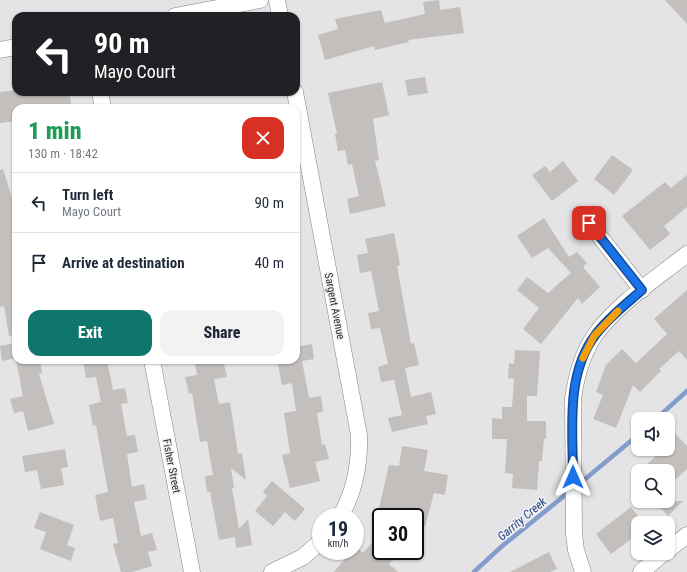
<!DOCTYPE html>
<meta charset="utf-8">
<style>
:root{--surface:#fff;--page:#f2f2f3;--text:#1f2937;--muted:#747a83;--line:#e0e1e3;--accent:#0f766e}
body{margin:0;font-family:"Roboto Condensed",sans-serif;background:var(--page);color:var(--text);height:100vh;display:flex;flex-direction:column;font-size:15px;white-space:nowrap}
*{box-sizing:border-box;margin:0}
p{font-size:13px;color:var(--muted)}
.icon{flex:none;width:22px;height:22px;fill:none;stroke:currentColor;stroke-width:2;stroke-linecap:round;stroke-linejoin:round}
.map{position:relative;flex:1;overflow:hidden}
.details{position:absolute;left:12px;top:104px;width:288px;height:260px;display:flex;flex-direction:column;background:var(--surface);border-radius:12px;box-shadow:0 1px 3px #0004}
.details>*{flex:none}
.top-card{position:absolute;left:12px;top:12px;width:288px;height:84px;border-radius:12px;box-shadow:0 1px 3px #0004;background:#202124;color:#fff;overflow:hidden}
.tools{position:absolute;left:631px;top:412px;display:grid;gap:8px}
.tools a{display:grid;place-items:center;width:44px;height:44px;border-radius:8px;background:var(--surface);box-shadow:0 1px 3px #0004;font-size:20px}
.speed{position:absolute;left:312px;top:508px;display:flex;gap:8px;font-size:20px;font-weight:700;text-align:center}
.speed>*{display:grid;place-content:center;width:52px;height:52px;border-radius:50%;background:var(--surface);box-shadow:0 1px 3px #0004;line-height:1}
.speed small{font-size:10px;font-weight:400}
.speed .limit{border:2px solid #111;border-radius:6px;background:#fff;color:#111}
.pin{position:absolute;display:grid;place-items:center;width:34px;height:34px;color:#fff;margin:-17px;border-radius:8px;box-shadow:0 2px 6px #0006}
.me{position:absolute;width:44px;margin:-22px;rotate:0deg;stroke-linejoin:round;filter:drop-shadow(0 0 3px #0008)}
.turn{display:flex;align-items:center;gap:14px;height:84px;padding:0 16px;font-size:18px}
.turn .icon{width:52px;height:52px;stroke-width:2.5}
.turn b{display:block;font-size:28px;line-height:34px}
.round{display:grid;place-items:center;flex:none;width:42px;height:42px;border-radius:12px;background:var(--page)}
.overview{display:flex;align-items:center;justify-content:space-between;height:68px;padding:0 16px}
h1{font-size:24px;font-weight:800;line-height:30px;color:#1e9e55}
.cta{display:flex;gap:8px;margin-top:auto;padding:8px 16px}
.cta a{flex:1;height:46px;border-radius:12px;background:var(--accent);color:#fff;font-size:16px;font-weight:800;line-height:46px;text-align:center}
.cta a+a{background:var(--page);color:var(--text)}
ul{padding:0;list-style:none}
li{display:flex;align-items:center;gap:12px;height:60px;padding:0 16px;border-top:1px solid var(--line)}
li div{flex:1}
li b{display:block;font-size:15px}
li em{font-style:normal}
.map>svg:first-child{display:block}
</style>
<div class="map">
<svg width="687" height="572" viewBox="0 0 687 572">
<rect width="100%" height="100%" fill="#e4e3e6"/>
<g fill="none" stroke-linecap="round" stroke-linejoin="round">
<g stroke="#839ccc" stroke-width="4.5">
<polyline points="656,419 687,391"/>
<polyline points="578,485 638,435"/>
<polyline points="474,572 501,547 569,492"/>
</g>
</g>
<g fill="#c2bfbd">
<polygon points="439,0 440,10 460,7 464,33 408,40 409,42 375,50 374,46 325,60 318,35 338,29 335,19 381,10 385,23 425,14 423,2"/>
<polygon points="665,0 687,0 687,24"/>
<polygon points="425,77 428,93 408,96 405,80"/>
<polygon points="382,82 389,115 373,119 379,160 375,161 386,206 350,214 347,199 359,196 352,164 348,165 345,150 338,151 335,134 337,134 328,93"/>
<polygon points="16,90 16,92 69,92 72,108 16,108 16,121 0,123 0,92"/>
<polygon points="612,155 633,170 614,195 594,179"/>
<polygon points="563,161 578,181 552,201 532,175 545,166 550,172"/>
<polygon points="3,169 16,211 16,335 9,336 4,306 0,307 0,170"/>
<polygon points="687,175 687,207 664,226 670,234 650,250 622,216 665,182 671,188"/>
<polygon points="544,218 569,257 577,252 587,263 583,267 600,287 582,304 578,298 541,344 523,329 539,308 517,290 527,277 548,293 571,273 548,248 532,258 517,236"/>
<polygon points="394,233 400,265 397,266 411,344 414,343 419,365 405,368 411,397 431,392 436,414 426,416 428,424 392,432 388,418 402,415 394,380 381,382 378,367 388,364 380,328 371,329 368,313 379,311 371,271 360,273 357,255 368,253 365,239"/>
<polygon points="687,290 687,360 679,351 659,369 661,371 640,392 633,385 616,428 593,419 603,395 596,392 606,365 622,349 636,363 667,334 654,319"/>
<polygon points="16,343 16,358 2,361 0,346"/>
<polygon points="312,344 314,359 302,361 309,398 321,396 323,412 317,413 322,445 325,444 329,459 315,462 320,481 290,488 282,455 290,453 284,413 296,411 292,383 282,385 277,360 296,360 296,347"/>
<polygon points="515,350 540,351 537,396 527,396 527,421 546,421 546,439 544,439 542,461 539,461 537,490 512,488 513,474 505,473 507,439 492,439 492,418 502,419 502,407 512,407 514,379 508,378 509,363 514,364"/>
<polygon points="16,360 40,360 42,373 39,374 54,424 28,431 23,411 14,413 10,399 23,396"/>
<polygon points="83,360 107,360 113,390 125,388 128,403 121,404 127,436 135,435 138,452 127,454 132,487 144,484 147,499 134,502 141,536 152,533 157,550 148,552 152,566 132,572 121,572 113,544 118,543 113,518 100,521 95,495 108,492 96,425 93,426 89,405 101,402 96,377 86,378"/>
<polygon points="194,360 223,360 227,377 214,379 219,404 230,402 238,454 242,453 246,480 231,468 234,488 232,488 239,529 248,519 252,545 236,548 235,537 219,540 210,492 207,492 205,476 213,475 207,441 200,442 192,393 189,394 185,377 197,375"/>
<polygon points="668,426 687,446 687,469 668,486 668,471 640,471 663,449 668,449"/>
<polygon points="402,446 428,450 424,471 448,475 445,495 434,493 425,527 415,524 415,517 391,517 392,512 379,508 389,465 399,466"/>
<polygon points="65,449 68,467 61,468 64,485 41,489 37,470 25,472 22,456"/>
<polygon points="272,481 305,509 295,521 285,512 273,526 255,511 267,496 263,492"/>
<polygon points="654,501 683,501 668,516"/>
<polygon points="631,507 638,516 638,534 611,554 596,534"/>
<polygon points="40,512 74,525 67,545 75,548 71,561 40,549 46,532 34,528"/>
<polygon points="381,532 381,551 390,551 396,556 389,564 398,572 334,572 351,551 355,551 355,546 363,553"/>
<polygon points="549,552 557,569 550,572 510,572"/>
</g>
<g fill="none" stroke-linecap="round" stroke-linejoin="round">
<defs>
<g id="minor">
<polyline points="277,0 280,16"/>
<polyline points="175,16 260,0"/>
<polyline points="0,50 16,47"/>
<polyline points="100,92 103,108"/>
<path d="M295,92L359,435C360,465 355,491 340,517"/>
<polyline points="589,223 642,290"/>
<polyline points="152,360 192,572"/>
<polyline points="668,550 687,535"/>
<polyline points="272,572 303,557 321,541"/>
<path d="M583,572L576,550L574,534L573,399C576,377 582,354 595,335C617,304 657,278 687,254"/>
<polyline points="641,572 664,553"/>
</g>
</defs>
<use href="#minor" stroke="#838184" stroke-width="17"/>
<use href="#minor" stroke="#fff" stroke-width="16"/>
</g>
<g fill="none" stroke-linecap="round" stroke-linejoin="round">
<defs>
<path id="route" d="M573,477C573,431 565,374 596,334C609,317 626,304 642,290L589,223"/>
</defs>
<use href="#route" stroke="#114b97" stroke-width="10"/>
<use href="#route" stroke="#1a73e8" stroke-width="7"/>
<polyline stroke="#f59e0b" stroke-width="7" points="583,358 594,336 618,311"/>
</g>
<g text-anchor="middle" stroke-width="3" stroke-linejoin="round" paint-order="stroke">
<g font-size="11" fill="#313031" stroke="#f1f0f3">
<text transform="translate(335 306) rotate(79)" y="4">Sargent Avenue</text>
<text transform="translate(172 466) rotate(79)" y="4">Fisher Street</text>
</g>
<g font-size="12" font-style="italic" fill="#27427e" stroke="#f1f0f3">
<text transform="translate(522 519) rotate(-40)" y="4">Garrity Creek</text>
</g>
</g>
</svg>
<div class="tools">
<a><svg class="icon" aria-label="sound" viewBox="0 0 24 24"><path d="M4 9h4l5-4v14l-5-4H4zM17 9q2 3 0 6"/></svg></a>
<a><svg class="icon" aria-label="search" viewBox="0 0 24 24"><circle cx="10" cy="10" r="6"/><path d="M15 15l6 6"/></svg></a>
<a><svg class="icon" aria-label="layers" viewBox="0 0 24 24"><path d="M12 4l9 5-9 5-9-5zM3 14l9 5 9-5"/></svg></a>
</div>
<div class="speed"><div>19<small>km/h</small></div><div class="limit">30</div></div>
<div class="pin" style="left:589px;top:223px;background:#d93025"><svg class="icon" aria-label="arrive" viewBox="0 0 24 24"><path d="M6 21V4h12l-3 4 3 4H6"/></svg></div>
<svg class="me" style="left:573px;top:477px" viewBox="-20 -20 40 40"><path d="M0-17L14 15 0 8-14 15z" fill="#1a73e8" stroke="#fff" stroke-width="4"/></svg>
<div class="top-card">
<div class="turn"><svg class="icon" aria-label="left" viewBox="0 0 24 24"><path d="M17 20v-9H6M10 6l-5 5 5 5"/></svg><div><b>90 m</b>Mayo Court</div></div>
</div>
<section class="details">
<div class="overview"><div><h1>1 min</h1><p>130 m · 18:42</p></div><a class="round" style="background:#d93025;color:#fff"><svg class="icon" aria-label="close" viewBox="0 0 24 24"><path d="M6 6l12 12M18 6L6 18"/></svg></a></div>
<ul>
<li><svg class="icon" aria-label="left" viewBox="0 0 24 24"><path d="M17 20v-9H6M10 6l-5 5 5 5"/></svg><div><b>Turn left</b><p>Mayo Court</p></div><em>90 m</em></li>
<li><svg class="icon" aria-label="arrive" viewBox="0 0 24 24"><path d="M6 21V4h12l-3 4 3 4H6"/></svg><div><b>Arrive at destination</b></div><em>40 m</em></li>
</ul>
<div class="cta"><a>Exit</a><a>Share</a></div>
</section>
</div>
